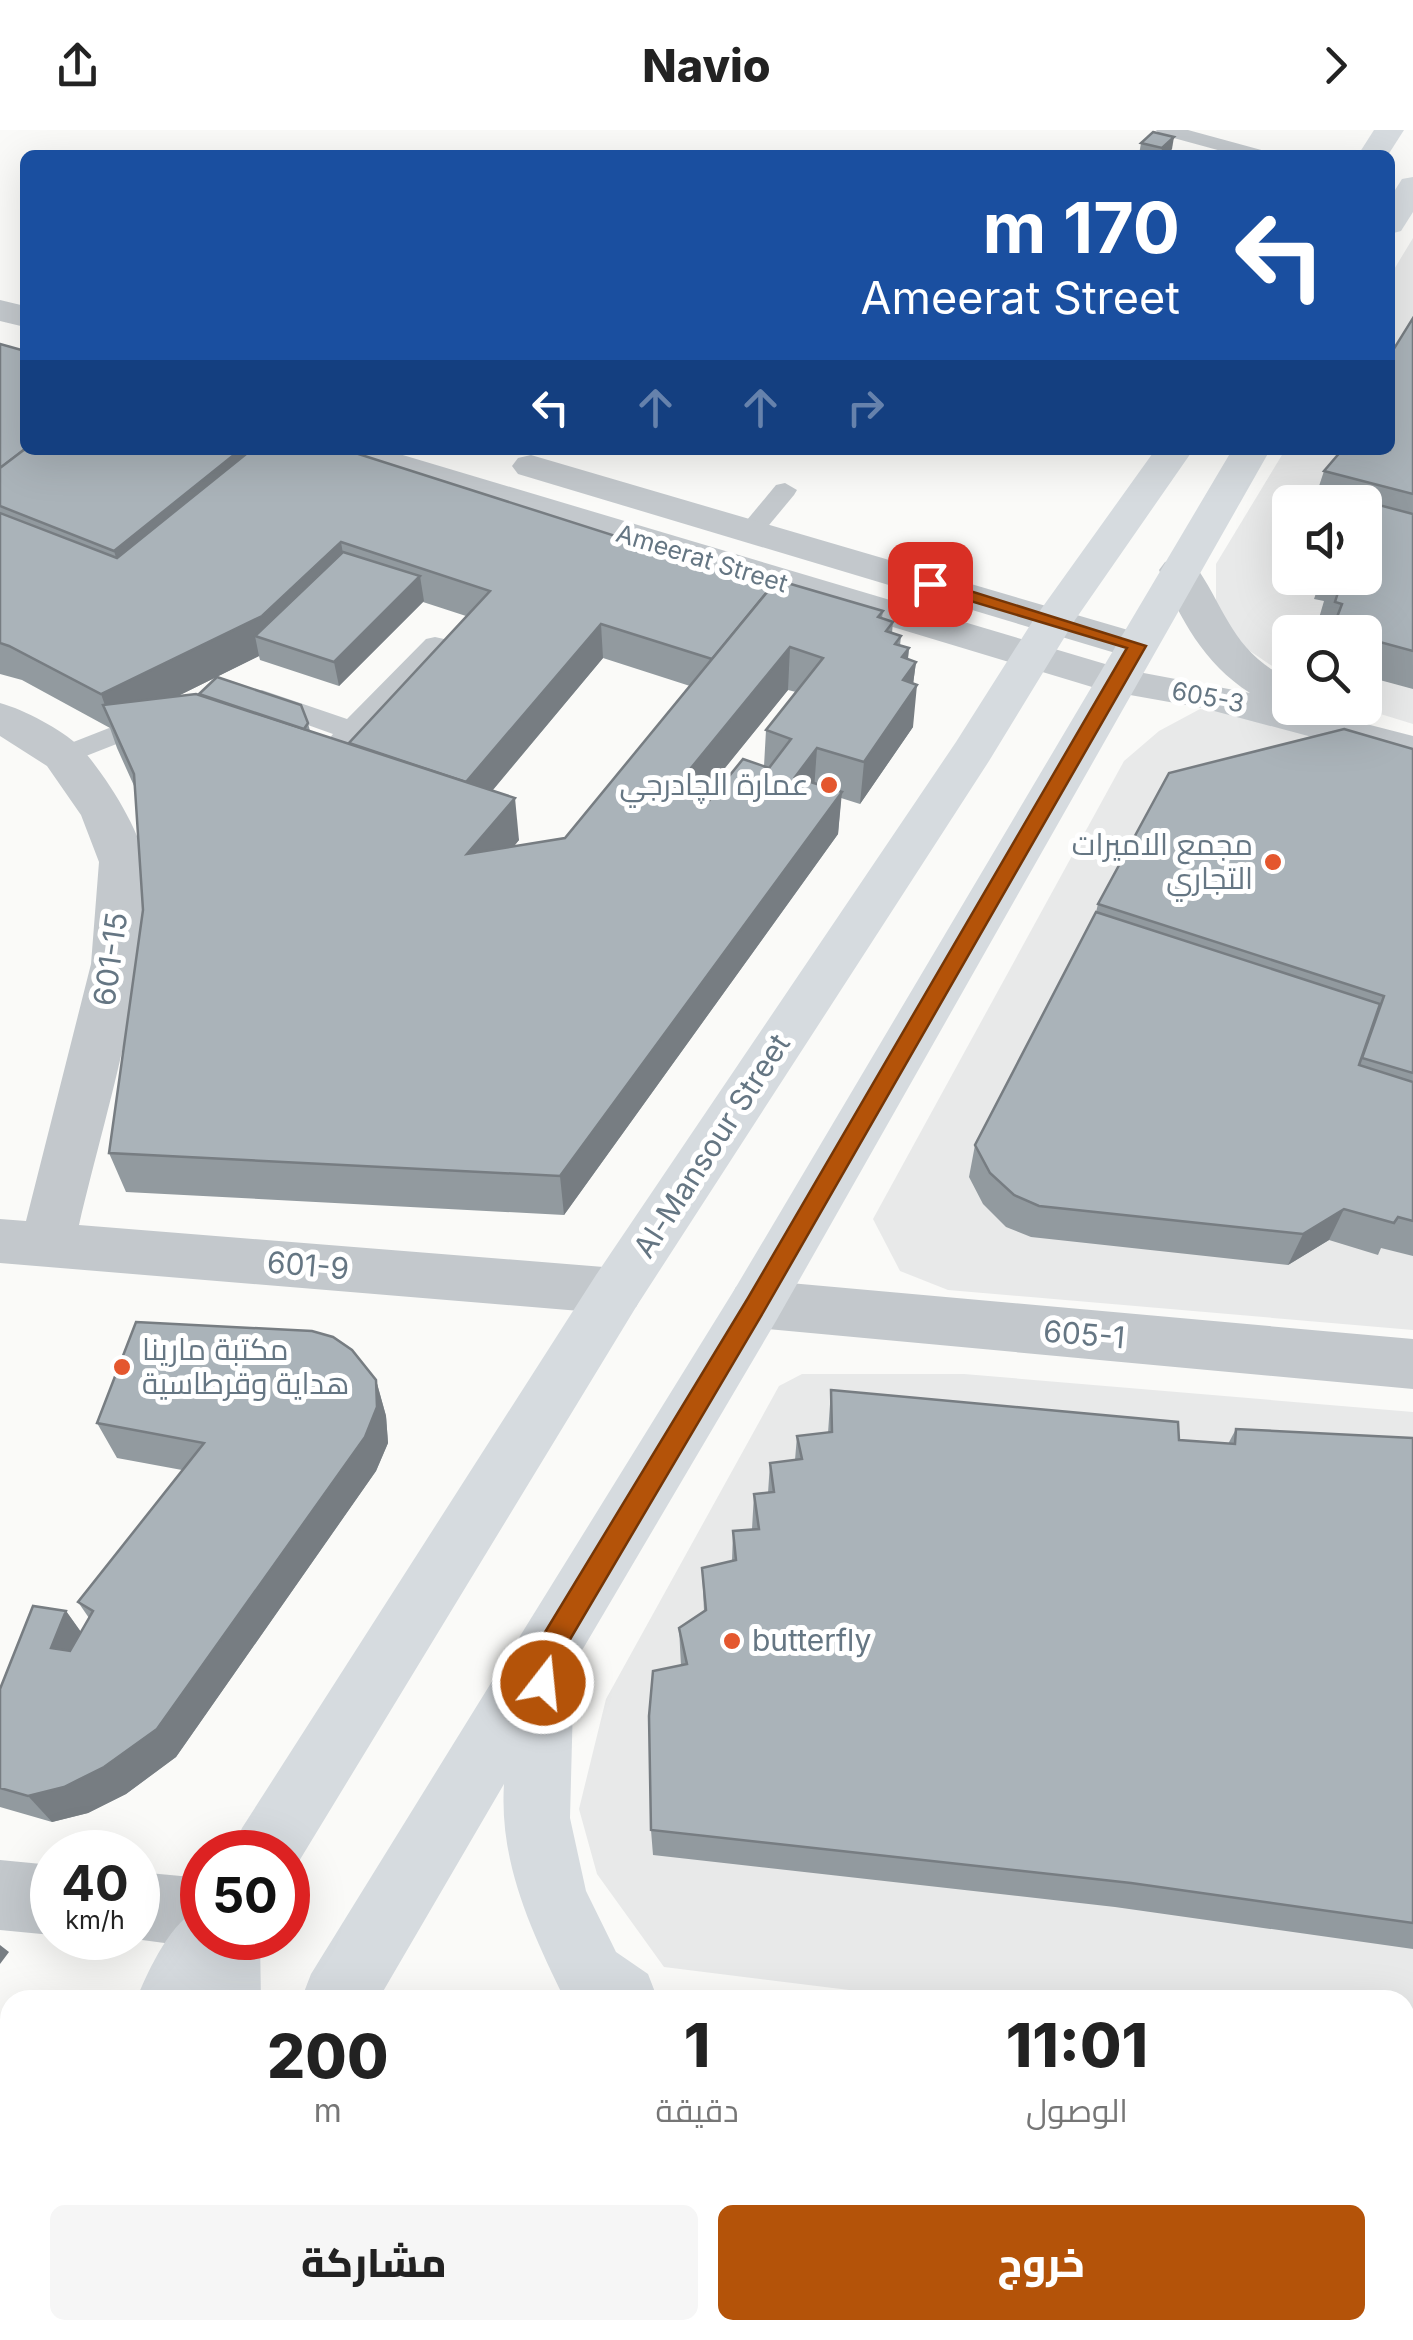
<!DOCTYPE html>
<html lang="ar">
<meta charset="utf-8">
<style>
:root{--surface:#fff;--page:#f6f6f6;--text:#222;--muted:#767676;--accent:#b45309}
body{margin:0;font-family:Inter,Cairo,sans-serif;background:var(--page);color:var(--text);direction:rtl;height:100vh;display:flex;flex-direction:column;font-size:38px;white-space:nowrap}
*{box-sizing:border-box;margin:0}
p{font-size:32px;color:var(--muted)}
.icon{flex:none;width:55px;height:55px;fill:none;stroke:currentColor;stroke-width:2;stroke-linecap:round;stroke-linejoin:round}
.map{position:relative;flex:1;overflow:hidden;direction:ltr}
.drawer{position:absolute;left:0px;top:1860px;width:1415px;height:350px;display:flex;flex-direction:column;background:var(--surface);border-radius:30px 30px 0 0;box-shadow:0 10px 40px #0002;direction:rtl}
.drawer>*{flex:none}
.guide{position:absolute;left:20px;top:20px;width:1375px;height:305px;border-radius:15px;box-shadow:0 10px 40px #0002;direction:rtl;background:#1a4fa0;color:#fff;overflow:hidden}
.controls{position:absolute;left:1272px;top:355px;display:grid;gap:20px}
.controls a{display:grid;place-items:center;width:110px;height:110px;border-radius:15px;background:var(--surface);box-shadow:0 10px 40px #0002;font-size:50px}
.speed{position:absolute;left:30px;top:1700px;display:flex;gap:20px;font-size:50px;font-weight:700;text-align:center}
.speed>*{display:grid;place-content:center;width:130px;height:130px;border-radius:50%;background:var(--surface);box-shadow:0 10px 40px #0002;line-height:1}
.speed small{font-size:25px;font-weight:400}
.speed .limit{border:15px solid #d22;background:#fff;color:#111}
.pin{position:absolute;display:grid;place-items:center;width:85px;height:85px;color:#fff;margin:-42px;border-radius:20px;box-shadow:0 5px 15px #0006}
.me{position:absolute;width:110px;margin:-55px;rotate:16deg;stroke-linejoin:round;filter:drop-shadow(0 0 8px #0008)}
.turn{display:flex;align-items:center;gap:35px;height:210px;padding:0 50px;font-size:45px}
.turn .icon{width:130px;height:130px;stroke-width:2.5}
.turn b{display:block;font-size:70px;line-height:85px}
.lanes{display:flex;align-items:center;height:95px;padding:0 50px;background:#0003;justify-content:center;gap:50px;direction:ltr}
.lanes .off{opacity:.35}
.eta{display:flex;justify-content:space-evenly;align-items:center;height:170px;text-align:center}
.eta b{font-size:60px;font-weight:800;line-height:70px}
.action{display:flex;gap:20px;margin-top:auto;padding:20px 50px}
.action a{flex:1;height:115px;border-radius:15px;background:var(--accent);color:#fff;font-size:40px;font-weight:800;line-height:115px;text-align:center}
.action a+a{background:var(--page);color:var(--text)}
header{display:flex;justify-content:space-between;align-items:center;height:130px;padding:0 50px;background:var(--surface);font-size:45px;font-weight:800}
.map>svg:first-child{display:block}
</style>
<header><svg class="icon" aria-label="forward" viewBox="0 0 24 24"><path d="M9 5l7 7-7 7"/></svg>Navio<svg class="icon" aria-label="share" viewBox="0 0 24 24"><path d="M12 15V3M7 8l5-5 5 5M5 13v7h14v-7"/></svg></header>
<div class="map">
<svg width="1413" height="2210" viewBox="0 0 1413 2210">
<rect width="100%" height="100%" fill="#fafaf8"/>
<g fill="#e8e9e9" fill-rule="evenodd">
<path d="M1413,108V594L1361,578H1365V502H1290V548L1241,515L1216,475V434L1285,320H1390V146ZM1290,372H1365V448H1290Z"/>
<polygon points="1200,579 1256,584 1413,631 1413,1200 948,1160 900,1141 873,1089 1124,631 1159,601"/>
<polygon points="802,1244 964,1244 1413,1282 1413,1930 1405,1929 1405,1870 930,1870 664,1837 597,1744 579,1679 606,1569 779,1256"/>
</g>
<polygon fill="#dadfd7" points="273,2200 397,2200 429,2210 268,2210"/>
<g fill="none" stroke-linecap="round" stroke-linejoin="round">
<g fill="#c3c8cc" fill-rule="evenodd">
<polygon points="1156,0 1188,0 1265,21 1268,25 1236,25 1159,4"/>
<polygon points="785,353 797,360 794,365 760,406 742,406 739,401 742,396 776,355"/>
<polygon points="435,507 444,509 448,515 444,521 348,621 328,621 324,615 333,604 252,575 248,569 252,563 262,560 347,589 426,509"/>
<polygon points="155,580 165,583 169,589 165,595 63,635 53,632 49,626 53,620"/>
</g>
<g fill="#c3c8cc" fill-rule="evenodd">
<path d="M1179,428L1193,432C1227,480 1231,521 1290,550V578H1304L1413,606V634L1203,578L1102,560L1096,551L1102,542L1117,538L1250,563C1203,533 1181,489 1159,440L1165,432Z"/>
<path d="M0,573C25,580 61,599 80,617C102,640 144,704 145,736C150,846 104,987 79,1095L616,1138L636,1145L644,1161L636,1177L616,1184L0,1133V1089L26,1091L91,834L99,732L81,685L47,636L0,606Z"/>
<polygon points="756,1150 1413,1209 1413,1259 756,1198 736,1191 728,1174 736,1157"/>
<polygon points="0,1730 52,1735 52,1805 0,1800"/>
<polygon points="138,1742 202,1748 202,1808 227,1808 202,1818 127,1808 138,1808"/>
</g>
<g fill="#c3c8cc" fill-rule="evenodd">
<polygon points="0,170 25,176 25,197 0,191"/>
<polygon points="327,320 386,320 1132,542 1138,551 1132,560 1117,564 1102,560 333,328"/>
<polygon points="531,325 1152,507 1158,516 1152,525 1137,529 1122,525 518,344 512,336 518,328"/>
</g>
<g fill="#d6dbdf" fill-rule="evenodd">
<polygon points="1374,0 1404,0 1388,25 1358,25"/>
<polygon points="1413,47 1413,82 1401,101 1390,104 1390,68 1402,49"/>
<polygon points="1155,320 1193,320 1075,490 989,631 636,1177 290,1746 288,1748 288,1722 232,1722 242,1698 596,1145 956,612 1034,489"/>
<path d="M1232,320H1270L776,1191L574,1534L570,1688L586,1761L616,1822L648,1844L658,1870H565C531,1800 499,1733 504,1654L378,1870H301L311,1844L736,1157Z"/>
<path d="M202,1777V1808H260L261,1870H136C149,1839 171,1790 202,1777Z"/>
<polygon points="1405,2009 1413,2010 1413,2086 1405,2085"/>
<polygon points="10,2079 10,2169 0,2173 0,2083"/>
<polygon points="98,2200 180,2200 176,2210 94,2210"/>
<polygon points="717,2200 812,2200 808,2210 713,2210"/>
<polygon points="1026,2200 1181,2200 1185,2210 1030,2210"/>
</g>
</g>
<g fill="#929a9f" fill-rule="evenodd">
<polygon points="1141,13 1172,19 1166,25 1139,25"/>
<polygon points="1413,188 1413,559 1365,546 1365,502 1325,502 1329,491 1319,488 1324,471 1314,469 1320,451 1312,449 1313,448 1365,448 1318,359 1324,341 1390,320"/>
<path d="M0,214L772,456L883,481L882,488L893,492L892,503L901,506L900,516L909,518L908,529L916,532L913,554V597L860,674L841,668L838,704L564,1085L126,1062L109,1023L143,780L135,658L117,618L110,598L22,550L0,544ZM423,472L466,486L349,613L310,601L308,593L178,566L259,526L260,530L339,556ZM603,528L690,556L565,708L514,716L519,710L493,660ZM788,560L796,562L766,600L764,636L708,672L700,669Z"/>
<polygon points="1413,619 1413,1126 1381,1118 1378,1125 1329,1110 1288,1135 1031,1107 1006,1097 983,1074 969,1047 975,1015 1096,782 1098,774"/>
<polygon points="376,1250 386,1286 388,1313 376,1341 176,1627 126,1664 88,1683 52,1692 0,1677 0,1559 66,1481 81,1502 89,1488 78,1472 182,1340 117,1328 97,1293"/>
<polygon points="831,1260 1179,1310 1228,1314 1236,1299 1413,1308 1413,1819 1115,1777 653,1725 651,1700 681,1536 679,1498 704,1481 702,1438 732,1431 733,1401 752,1399 754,1364 768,1363 770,1333 795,1330 797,1306 828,1303"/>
</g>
<g fill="#777d82">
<polygon points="1174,7 1172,19 1166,25 1161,25 1162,18"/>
<polygon points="240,320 283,320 127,463 114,421"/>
<polygon points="341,412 347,447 255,506 259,526 113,598 101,564"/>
<polygon points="420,446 424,471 339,556 334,532"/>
<polygon points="601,494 603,528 465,693 461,659"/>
<polygon points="790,517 788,560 673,702 673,660"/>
<polygon points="909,518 906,545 916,532 912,562 917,555 913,597 860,674 864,632 902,527"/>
<polygon points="817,618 814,660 795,647"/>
<polygon points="842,662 838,704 564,1085 560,1046"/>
<polygon points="515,668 519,710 473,766 467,724"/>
<polygon points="1344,1079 1329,1110 1288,1135 1303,1104"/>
<polygon points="376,1250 386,1286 388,1313 376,1341 176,1627 126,1664 88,1683 52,1692 28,1666"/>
<polygon points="66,1481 88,1512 74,1548 51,1518"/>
<polygon points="0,1815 9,1822 0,1834"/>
</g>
<g fill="#aab3b9" stroke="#777d82" stroke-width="2.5" fill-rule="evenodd">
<polygon points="1153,2 1174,7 1162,18 1141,13"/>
<polygon points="1413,188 1413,364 1324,341 1342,320 1390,320 1390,225"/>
<polygon points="0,214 25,221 25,319 0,338"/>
<polygon points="25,319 25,320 240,320 114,421 0,376 0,338"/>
<polygon points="251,320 346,320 772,456 712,529 601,494 466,652 349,613 490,461 341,412 262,486 101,564 9,516 0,513 0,383 117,428"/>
<polygon points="1318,359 1413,384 1413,521 1365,508 1365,502 1337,501 1334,495 1342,474 1335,472 1340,456 1330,454 1333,448 1365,448 1365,372 1312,372"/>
<polygon points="343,422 420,446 334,532 255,506"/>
<path d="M777,450L883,481L878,487L893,492L886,501L901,506L895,514L909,518L902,527L916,532L903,550L917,555L864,632L817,618L795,647L842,662L560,1046L109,1023L143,780L134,644L103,575L196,564L515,668L467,724L565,708ZM790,517L823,528L766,600L791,609L769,638L743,629L708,672L673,660Z"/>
<polygon points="217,547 301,575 308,593 304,599 199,564"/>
<polygon points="1344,599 1413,619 1413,943 1362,928 1384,866 1098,774 1169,643"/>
<polygon points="1096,782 1380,874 1359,935 1413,952 1413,1091 1398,1087 1394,1093 1344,1079 1303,1104 1039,1076 1014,1065 990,1043 975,1015"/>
<polygon points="136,1192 312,1201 333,1207 352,1220 376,1250 377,1277 365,1307 157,1599 104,1637 64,1657 28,1666 0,1658 0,1559 33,1476 66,1481 51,1518 70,1521 93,1481 78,1472 204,1313 97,1293"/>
<polygon points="831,1260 1178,1292 1179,1310 1235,1314 1236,1299 1413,1308 1413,1793 1131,1753 651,1700 649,1586 653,1541 687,1534 679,1498 706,1480 702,1438 736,1430 733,1401 759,1399 754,1364 774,1362 770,1333 802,1329 797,1306 832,1302"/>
</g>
<polygon fill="#b45309" stroke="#753606" stroke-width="2.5" points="924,450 935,450 1146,516 764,1181 559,1528 553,1562 543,1566 534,1562 530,1553 536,1517 748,1168 1127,518 924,457"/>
<g fill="#e4572e" stroke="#fff" stroke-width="4">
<circle cx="829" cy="655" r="10"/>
<circle cx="1273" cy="732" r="10"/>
<circle cx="122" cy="1237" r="10"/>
<circle cx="732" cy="1511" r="10"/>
</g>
<g text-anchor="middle" stroke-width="10" stroke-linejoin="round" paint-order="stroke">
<g font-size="25" fill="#657683" stroke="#fff">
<text transform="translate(702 428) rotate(17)" y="9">Ameerat Street</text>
<text transform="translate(1208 567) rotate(11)" y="9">605-3</text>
</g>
<g font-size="30" fill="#657683" stroke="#fff" text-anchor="end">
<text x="809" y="665">عمارة الچادرجي</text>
<text x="1253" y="725">مجمع الاميرات<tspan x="1253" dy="34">التجاري</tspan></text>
<text x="142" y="1230" text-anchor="start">مكتبة مارينا<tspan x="142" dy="34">هداية وقرطاسية</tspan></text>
<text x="752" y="1521" text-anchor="start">butterfly</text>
</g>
<g font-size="30" fill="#657683" stroke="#fff">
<text transform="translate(111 829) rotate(-82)" y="10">601-15</text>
<text transform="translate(712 1016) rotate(-57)" y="10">Al-Mansour Street</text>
<text transform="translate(308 1136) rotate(5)" y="10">601-9</text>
<text transform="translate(1084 1205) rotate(5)" y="10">605-1</text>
</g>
</g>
</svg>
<div class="controls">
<a><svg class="icon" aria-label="sound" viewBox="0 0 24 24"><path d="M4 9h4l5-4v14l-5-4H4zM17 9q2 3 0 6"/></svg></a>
<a><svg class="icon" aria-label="search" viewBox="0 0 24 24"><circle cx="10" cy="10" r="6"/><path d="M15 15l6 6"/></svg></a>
</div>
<div class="speed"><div>40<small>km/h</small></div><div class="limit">50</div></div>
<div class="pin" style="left:930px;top:454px;background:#d93025"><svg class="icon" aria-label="arrive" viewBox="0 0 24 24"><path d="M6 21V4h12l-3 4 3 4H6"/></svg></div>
<svg class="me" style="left:543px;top:1553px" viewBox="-20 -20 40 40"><circle r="17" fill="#b45309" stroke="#fff" stroke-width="3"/><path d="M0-11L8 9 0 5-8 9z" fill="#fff"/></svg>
<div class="guide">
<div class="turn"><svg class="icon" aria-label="left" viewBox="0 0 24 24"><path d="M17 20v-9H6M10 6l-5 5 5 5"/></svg><div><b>170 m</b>Ameerat Street</div></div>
<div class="lanes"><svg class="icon" aria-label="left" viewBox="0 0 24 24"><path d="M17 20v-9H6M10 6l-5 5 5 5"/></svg><svg class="icon off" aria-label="ahead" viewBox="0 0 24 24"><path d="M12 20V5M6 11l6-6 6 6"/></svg><svg class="icon off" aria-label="ahead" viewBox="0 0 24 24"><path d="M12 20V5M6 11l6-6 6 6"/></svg><svg class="icon off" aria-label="right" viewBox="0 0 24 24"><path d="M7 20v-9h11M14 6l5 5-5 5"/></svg></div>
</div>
<section class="drawer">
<div class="eta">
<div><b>11:01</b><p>الوصول</p></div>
<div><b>1</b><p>دقيقة</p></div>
<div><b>200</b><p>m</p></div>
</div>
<div class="action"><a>خروج</a><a>مشاركة</a></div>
</section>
</div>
